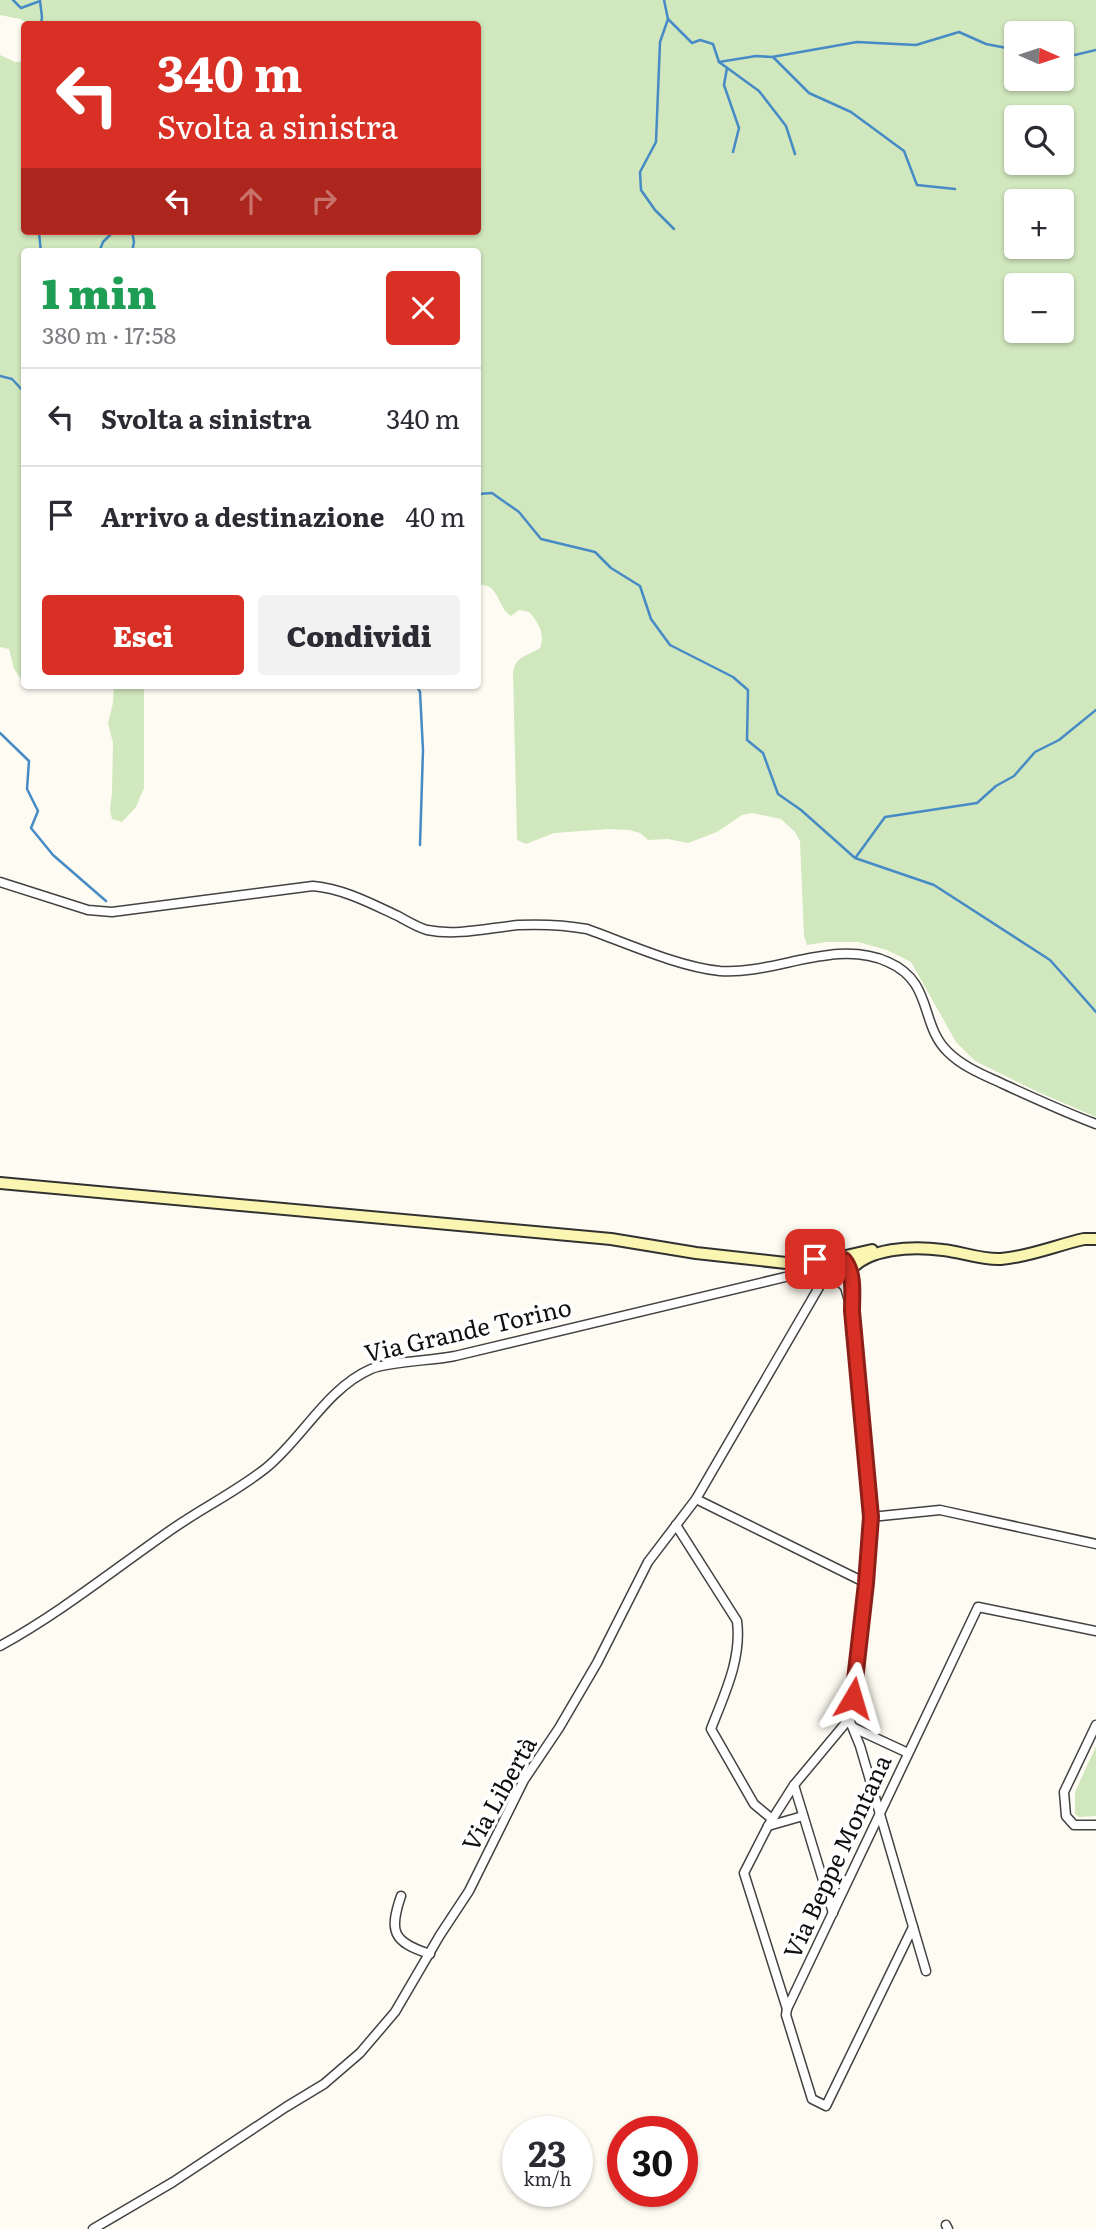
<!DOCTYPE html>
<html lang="it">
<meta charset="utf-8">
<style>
:root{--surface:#fff;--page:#f2f2f3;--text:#2b2b33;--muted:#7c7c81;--line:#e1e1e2;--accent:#d93025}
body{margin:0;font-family:Literata,serif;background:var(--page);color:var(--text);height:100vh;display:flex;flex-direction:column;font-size:26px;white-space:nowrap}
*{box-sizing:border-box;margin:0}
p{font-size:23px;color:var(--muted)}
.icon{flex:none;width:38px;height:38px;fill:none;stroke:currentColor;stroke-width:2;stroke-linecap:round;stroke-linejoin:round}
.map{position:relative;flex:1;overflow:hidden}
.sheet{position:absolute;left:21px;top:248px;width:460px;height:441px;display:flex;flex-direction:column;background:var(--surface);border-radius:7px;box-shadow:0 2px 5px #0004}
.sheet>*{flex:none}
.banner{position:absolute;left:21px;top:21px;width:460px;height:214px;border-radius:7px;box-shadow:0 2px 5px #0004;background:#d93025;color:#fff;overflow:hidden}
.needle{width:46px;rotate:93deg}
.tools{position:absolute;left:1004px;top:21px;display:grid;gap:14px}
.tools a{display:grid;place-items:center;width:70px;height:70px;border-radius:7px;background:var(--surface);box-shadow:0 2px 5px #0004;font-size:35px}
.speed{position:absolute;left:502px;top:2116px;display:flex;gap:14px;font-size:35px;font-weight:700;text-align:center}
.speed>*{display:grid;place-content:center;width:91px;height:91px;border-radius:50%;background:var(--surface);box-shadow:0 2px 5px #0004;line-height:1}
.speed small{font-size:18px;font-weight:400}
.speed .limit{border:10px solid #d22;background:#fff;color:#111}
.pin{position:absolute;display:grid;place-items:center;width:60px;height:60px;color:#fff;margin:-30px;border-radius:14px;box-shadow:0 4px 10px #0006}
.me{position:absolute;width:77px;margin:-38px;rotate:7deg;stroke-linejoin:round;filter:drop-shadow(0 0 5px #0008)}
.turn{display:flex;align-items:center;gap:24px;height:147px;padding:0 21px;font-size:32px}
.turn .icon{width:91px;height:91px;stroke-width:2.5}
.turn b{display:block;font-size:49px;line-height:60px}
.lanes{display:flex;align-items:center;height:66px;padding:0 21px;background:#0003;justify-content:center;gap:35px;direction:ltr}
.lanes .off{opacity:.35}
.round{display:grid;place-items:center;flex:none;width:74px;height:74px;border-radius:7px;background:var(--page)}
.overview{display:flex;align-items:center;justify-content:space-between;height:119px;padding:0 21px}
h1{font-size:42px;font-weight:800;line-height:52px;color:#1e9e55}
.primary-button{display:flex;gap:14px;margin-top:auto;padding:14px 21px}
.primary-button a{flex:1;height:80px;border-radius:7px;background:var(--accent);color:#fff;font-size:28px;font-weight:800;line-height:80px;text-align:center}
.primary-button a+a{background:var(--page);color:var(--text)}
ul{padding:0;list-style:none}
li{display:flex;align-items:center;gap:21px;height:98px;padding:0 21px;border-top:2px solid var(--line)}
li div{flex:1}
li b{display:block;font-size:26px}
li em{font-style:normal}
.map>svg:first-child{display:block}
</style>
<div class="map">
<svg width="1096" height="2229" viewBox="0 0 1096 2229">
<rect width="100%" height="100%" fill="#fefcf2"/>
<g fill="#d1e7bd" fill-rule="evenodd">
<path d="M0,0H1096V1117L1038,1092L975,1061L956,1042L911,962L887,950L858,942H827L807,945L804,936L800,841L795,832L781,819L752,813L742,815L717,832L688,843L668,839L648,840L640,833L629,830L609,829L554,833L526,844L517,840L513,672C516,656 527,656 540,648C545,634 539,623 529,612L519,610L511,616C496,606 500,583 478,585V252H24V683L14,669L9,649L0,647V55L15,62L24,61V231H478V24H29L20,19L0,15ZM1017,33H1062V79H1017ZM1017,117H1062V163H1017ZM1017,201H1062V247H1017ZM1017,285H1062V331H1017Z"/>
<polygon points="114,686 144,686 144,788 136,807 122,822 112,819 110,810 112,792 113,743 108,723 113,703"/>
<polygon points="1096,1746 1096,1816 1079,1817 1075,1814 1075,1792"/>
</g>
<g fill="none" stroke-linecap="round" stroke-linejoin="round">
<g stroke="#468bc5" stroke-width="2.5">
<polyline points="13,0 21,8 40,1 42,17 41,24"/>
<polyline points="664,0 668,19 692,43 700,40 713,44 719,62 759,91 786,126 795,154"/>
<polyline points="668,19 660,42 656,142 640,172 641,190 655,210 674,229"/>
<polyline points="773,57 809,93 851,112 904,151 917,185 955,189"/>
<polyline points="1062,58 1096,50"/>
<polyline points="719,62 756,56 772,57 857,42 916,45 959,32 986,44 1017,50"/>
<polyline points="727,68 724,85 739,128 733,152"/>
<polyline points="41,252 39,233 45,231"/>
<polyline points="99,252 103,242 114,231"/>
<polyline points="132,252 134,242 132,231"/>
<polyline points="0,376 12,379 24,392"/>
<polyline points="478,494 492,493 519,512 541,539 595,552 611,568 640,586 651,619 670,645 733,677 748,690 747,740 763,753 778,794 801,810 855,858 934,885 1050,960 1096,1012"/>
<polyline points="417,686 420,692 423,750 420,845"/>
<polyline points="0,733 29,761 27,789 38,811 31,828 53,855 106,901"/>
<polyline points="856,857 885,817 977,803 996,786 1014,776 1035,752 1059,740 1096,710"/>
</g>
<defs>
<g id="minor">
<path d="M0,882L88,910L112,912L313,886C344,889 370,903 398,916C407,921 417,927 427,930C457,936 488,928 518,925C541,924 565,925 587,929C626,943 679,967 720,971C775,975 835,938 888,962C934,982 919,1024 948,1052C963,1067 984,1075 1003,1084C1034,1098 1064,1112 1096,1124"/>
<polyline points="849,1269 871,1517 853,1698 849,1719 794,1785 768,1826 744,1873 787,2009 786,2015 812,2099 826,2106 913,1927"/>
<polyline points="837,1279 845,1287 849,1301"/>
<polyline points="696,1499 866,1583"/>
<polyline points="871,1517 940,1510 1096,1544"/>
<path d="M676,1525L737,1621C742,1659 724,1695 711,1729L754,1804L772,1819"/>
<path d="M0,1646C60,1613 112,1571 168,1532C200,1509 236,1492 266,1468C303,1438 326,1389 371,1369C390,1361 431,1361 455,1356L806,1272L815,1266"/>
<polyline points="849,1719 860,1746 926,1971"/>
<polyline points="1096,1725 1064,1792 1066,1816 1074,1825 1096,1825"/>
<polyline points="854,1728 908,1753"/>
<polyline points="794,1785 833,1913"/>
<polyline points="768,1826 803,1816"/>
<path d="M401,1896C389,1931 392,1942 430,1954"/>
<polyline points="787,2009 978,1607 1096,1631"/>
<polyline points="946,2225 948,2229"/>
<polyline points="93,2229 173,2182 286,2107 324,2084 360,2053 395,2012 440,1935 469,1891 524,1780 559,1728 597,1663 648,1562 696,1499 822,1282 831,1276"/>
</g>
<g id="secondary">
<polyline points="0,1183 611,1239 696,1253 813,1266 828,1270"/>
<polyline points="837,1258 872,1250"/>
<circle cx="838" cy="1269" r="10"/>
<polyline points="807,1260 835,1259"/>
<path d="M848,1273C866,1247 914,1246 943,1250C962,1252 981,1260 1001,1259C1028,1257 1057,1245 1084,1239H1096"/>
</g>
</defs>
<use href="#minor" stroke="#424242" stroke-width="11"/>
<use href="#secondary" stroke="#313131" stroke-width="14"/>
<use href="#minor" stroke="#fff" stroke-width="8"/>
<use href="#secondary" stroke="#faf6b2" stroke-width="10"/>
</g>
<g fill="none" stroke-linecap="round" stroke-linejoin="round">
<defs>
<path id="route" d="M815,1259L844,1260C855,1273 852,1295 852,1311L871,1517L866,1583L853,1698"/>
</defs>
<use href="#route" stroke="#8d1f18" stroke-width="18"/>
<use href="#route" stroke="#d93025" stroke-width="12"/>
</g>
<g text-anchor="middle" stroke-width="7" stroke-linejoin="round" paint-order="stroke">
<g font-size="24" fill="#0f0f0f" stroke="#fff">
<text transform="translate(468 1331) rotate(-13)" y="8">Via Grande Torino</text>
<text transform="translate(500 1794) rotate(-61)" y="8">Via Libertà</text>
<text transform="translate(838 1857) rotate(-65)" y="8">Via Beppe Montana</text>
</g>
</g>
</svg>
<div class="tools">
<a><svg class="needle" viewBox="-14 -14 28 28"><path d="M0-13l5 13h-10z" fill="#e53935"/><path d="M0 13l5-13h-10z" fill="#7c7c81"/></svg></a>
<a><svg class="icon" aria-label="search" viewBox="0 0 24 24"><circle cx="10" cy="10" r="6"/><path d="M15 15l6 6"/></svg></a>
<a>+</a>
<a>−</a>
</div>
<div class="speed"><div>23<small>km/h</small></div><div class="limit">30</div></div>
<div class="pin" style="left:815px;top:1259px;background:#d93025"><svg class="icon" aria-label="arrive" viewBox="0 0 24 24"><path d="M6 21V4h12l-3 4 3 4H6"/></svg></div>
<svg class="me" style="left:853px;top:1698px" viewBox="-20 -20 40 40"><path d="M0-17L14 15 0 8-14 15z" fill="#d93025" stroke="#fff" stroke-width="4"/></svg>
<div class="banner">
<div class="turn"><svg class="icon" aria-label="left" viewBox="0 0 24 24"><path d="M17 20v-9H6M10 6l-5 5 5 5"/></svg><div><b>340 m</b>Svolta a sinistra</div></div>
<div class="lanes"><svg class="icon" aria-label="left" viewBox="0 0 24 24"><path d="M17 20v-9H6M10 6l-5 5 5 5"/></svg><svg class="icon off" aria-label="ahead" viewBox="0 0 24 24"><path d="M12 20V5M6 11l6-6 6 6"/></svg><svg class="icon off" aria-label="right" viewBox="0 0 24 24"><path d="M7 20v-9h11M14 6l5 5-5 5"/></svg></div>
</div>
<section class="sheet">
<div class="overview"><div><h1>1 min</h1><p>380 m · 17:58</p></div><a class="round" style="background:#d93025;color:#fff"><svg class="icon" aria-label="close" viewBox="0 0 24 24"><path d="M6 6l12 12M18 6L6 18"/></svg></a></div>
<ul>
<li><svg class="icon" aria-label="left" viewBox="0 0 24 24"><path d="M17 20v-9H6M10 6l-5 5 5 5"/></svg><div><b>Svolta a sinistra</b></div><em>340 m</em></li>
<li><svg class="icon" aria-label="arrive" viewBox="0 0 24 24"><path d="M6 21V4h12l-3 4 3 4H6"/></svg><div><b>Arrivo a destinazione</b></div><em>40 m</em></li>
</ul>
<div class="primary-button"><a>Esci</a><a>Condividi</a></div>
</section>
</div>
